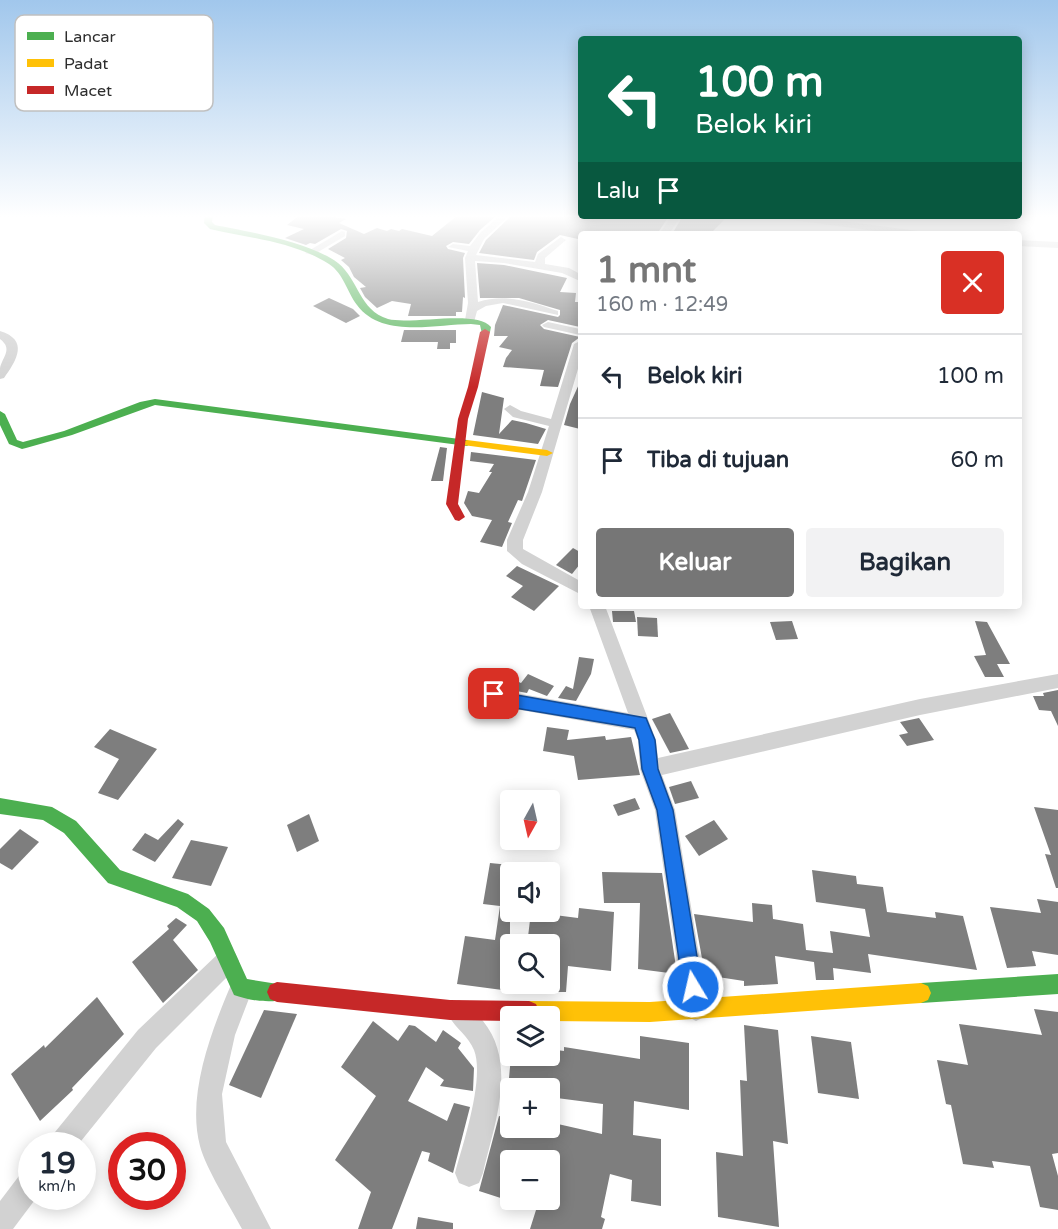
<!DOCTYPE html>
<html lang="id">
<meta charset="utf-8">
<style>
:root{--surface:#fff;--page:#f2f2f3;--text:#1f2937;--muted:#747a83;--line:#e0e1e3;--accent:#767676}
body{margin:0;font-family:"Varela Round",sans-serif;background:var(--page);color:var(--text);height:100vh;display:flex;flex-direction:column;font-size:22px;white-space:nowrap}
*{box-sizing:border-box;margin:0}
p{font-size:20px;color:var(--muted)}
.icon{flex:none;width:33px;height:33px;fill:none;stroke:currentColor;stroke-width:2;stroke-linecap:round;stroke-linejoin:round}
.map{position:relative;flex:1;overflow:hidden}
.side{position:absolute;left:578px;top:231px;width:444px;height:378px;display:flex;flex-direction:column;background:var(--surface);border-radius:6px;box-shadow:0 3px 15px #0003}
.side>*{flex:none}
.banner{position:absolute;left:578px;top:36px;width:444px;height:183px;border-radius:6px;box-shadow:0 3px 15px #0003;background:#0b6e4f;color:#fff;overflow:hidden}
.needle{width:39px;rotate:188deg}
.buttons{position:absolute;left:500px;top:790px;display:grid;gap:12px}
.buttons a{display:grid;place-items:center;width:60px;height:60px;border-radius:6px;background:var(--surface);box-shadow:0 3px 15px #0003;font-size:30px}
.speed{position:absolute;left:18px;top:1132px;display:flex;gap:12px;font-size:30px;font-weight:700;text-align:center}
.speed>*{display:grid;place-content:center;width:78px;height:78px;border-radius:50%;background:var(--surface);box-shadow:0 3px 15px #0003;line-height:1}
.speed small{font-size:15px;font-weight:400}
.speed .limit{border:9px solid #d22;background:#fff;color:#111}
.pin{position:absolute;display:grid;place-items:center;width:51px;height:51px;color:#fff;margin:-26px;border-radius:12px;box-shadow:0 3px 9px #0006}
.me{position:absolute;width:66px;margin:-33px;rotate:351deg;stroke-linejoin:round;filter:drop-shadow(0 0 4px #0008)}
.turn{display:flex;align-items:center;gap:21px;height:126px;padding:0 18px;font-size:27px}
.turn .icon{width:78px;height:78px;stroke-width:2.5}
.turn b{display:block;font-size:42px;line-height:51px}
.then{display:flex;align-items:center;height:57px;padding:0 18px;background:#0003;gap:12px;font-size:22px}
.round{display:grid;place-items:center;flex:none;width:63px;height:63px;border-radius:6px;background:var(--page)}
.overview{display:flex;align-items:center;justify-content:space-between;height:102px;padding:0 18px}
h1{font-size:36px;font-weight:800;line-height:45px;color:var(--accent)}
.button{display:flex;gap:12px;margin-top:auto;padding:12px 18px}
.button a{flex:1;height:69px;border-radius:6px;background:var(--accent);color:#fff;font-size:24px;font-weight:800;line-height:69px;text-align:center}
.button a+a{background:var(--page);color:var(--text)}
ul{padding:0;list-style:none}
li{display:flex;align-items:center;gap:18px;height:84px;padding:0 18px;border-top:2px solid var(--line)}
li div{flex:1}
li b{display:block;font-size:22px}
li em{font-style:normal}
.map>svg:first-child{display:block}
</style>
<div class="map">
<svg width="1058" height="1229" viewBox="0 0 1058 1229">
<rect width="100%" height="100%" fill="#fff"/>
<g fill="#7e7e7e">
<polygon points="300,215 324,215 346,219 339,223 364,234 377,228 387,231 391,229 399,231 402,229 432,236 458,215 497,215 480,230 469,244 453,242 446,246 448,249 465,253 463,258 465,298 463,297 462,312 456,312 456,316 408,316 411,304 392,301 377,308 365,297 360,288 366,287 354,277 349,267 341,260 345,258 328,249 346,238 347,231 341,229 315,244 310,243 306,245 285,238 304,229 287,225"/>
<polygon points="512,215 544,216 669,216 657,234 580,234 578,239 560,235 537,252 534,260 479,253 486,240"/>
<polygon points="683,216 728,216 710,234 672,234"/>
<polygon points="477,263 504,265 567,278 560,292 576,293 575,302 580,302 580,327 548,320 540,325 544,329 580,337 572,343 558,387 540,386 544,370 503,367 506,358 512,350 499,347 508,336 494,336 495,325 503,305 558,317 560,315 560,310 519,298 480,298"/>
<polygon points="329,298 353,309 360,316 346,323 313,306"/>
<polygon points="404,330 456,330 456,343 450,343 450,349 437,349 438,342 401,342"/>
<polygon points="580,382 580,429 564,425 570,404"/>
<polygon points="482,392 504,398 499,434 512,420 526,423 546,429 538,444 473,435"/>
<polygon points="440,447 447,448 443,481 431,481"/>
<polygon points="471,452 536,460 522,501 518,500 508,522 512,523 502,547 480,542 492,520 472,516 464,503 468,491 479,493 492,472 489,472 494,464 470,461"/>
<polygon points="573,548 580,552 580,564 572,574 556,565"/>
<polygon points="517,566 559,586 534,611 511,597 523,586 506,576"/>
<polygon points="612,611 634,611 636,622 613,622"/>
<polygon points="637,617 657,618 658,637 638,636"/>
<polygon points="792,621 798,639 776,640 770,622"/>
<polygon points="975,621 987,622 1010,664 997,664 1004,677 985,677 974,656 986,655"/>
<polygon points="579,657 594,659 591,674 576,701 558,698 566,686 573,689"/>
<polygon points="528,674 554,686 547,696 529,689 527,693 511,690 499,682 504,675 521,683"/>
<polygon points="1058,690 1058,726 1051,711 1039,710 1033,696 1044,696 1043,693"/>
<polygon points="670,713 689,749 670,753 652,719"/>
<polygon points="919,718 934,740 907,746 899,735 908,733 900,722"/>
<polygon points="547,727 569,730 567,740 605,736 606,740 631,737 640,775 578,780 574,756 543,751"/>
<polygon points="110,729 157,749 118,800 98,793 119,759 94,747"/>
<polygon points="691,781 699,798 675,804 669,787"/>
<polygon points="635,798 640,809 618,816 613,805"/>
<polygon points="1034,807 1058,810 1058,888 1056,888 1045,854 1051,855"/>
<polygon points="309,814 319,841 297,852 287,825"/>
<polygon points="178,819 184,824 155,862 132,850 145,833 158,840"/>
<polygon points="714,820 728,839 699,856 685,836"/>
<polygon points="20,829 39,842 12,870 0,863 0,849"/>
<polygon points="191,840 228,847 211,886 172,878"/>
<polygon points="490,863 510,865 510,991 457,984 465,936 495,940 500,906 483,904"/>
<polygon points="812,870 856,876 857,884 883,887 887,912 936,918 935,912 963,916 977,970 868,954 871,973 833,968 834,980 816,980 814,962 775,956 778,984 744,986 744,981 705,975 694,914 753,922 752,903 772,905 773,919 803,924 806,950 833,953 830,931 870,937 865,909 816,902"/>
<polygon points="602,872 662,873 677,974 638,969 640,903 604,903"/>
<polygon points="1037,899 1058,902 1058,955 1032,951 1036,966 1007,968 990,907 1041,913"/>
<polygon points="579,908 614,912 611,971 568,966 566,992 549,992 549,945 527,945 531,912 578,918"/>
<polygon points="176,918 187,925 173,940 198,970 163,1003 132,962 169,929 167,926"/>
<polygon points="97,997 124,1034 72,1088 73,1090 40,1121 11,1074 44,1045 45,1048"/>
<polygon points="1034,1009 1058,1012 1058,1153 1052,1154 1058,1176 1058,1210 1040,1207 1030,1166 992,1161 994,1168 963,1164 951,1105 946,1104 937,1060 968,1065 959,1024 1042,1035"/>
<polygon points="264,1010 297,1014 261,1098 229,1085"/>
<polygon points="373,1021 398,1041 409,1025 415,1026 436,1042 443,1030 461,1043 458,1048 474,1068 473,1091 440,1086 444,1080 426,1067 408,1101 447,1121 454,1103 470,1107 453,1173 428,1161 430,1153 422,1151 392,1229 358,1229 371,1192 335,1160 376,1096 341,1067"/>
<polygon points="744,1025 778,1030 788,1144 773,1141 779,1227 718,1217 716,1152 743,1156 740,1080 747,1081"/>
<polygon points="640,1036 689,1043 689,1110 634,1101 633,1135 661,1139 661,1206 631,1201 632,1180 610,1174 601,1217 605,1219 602,1229 530,1229 536,1210 514,1202 514,1200 549,1200 549,1161 510,1161 510,1201 479,1191 499,1116 510,1119 510,1128 549,1128 549,1122 602,1134 603,1104 549,1097 549,1089 508,1089 511,1056 549,1056 549,1049 564,1051 564,1047 640,1059"/>
<polygon points="811,1036 851,1042 859,1099 818,1093"/>
<polygon points="418,1217 453,1223 453,1229 416,1229"/>
</g>
<g fill="none" stroke-linecap="round" stroke-linejoin="round">
<g fill="#d2d2d2" fill-rule="evenodd">
<path d="M501,215H510L484,239L476,255L535,262L538,254L561,237L566,240L545,258V264L569,268L580,274V281L562,273L504,263L475,261L478,302C506,293 531,302 558,311V315L503,303L486,306L477,311L474,322H466L465,320L468,303L465,258L468,251L448,247L453,244L470,246L481,232Z"/>
<polygon points="672,216 681,216 669,234 659,234"/>
<polygon points="781,216 805,216 918,231 923,234 897,234 785,219"/>
<polygon points="342,231 345,232 345,236 313,255 305,253"/>
<polygon points="1018,240 1058,242 1058,248 1018,246"/>
<polygon points="548,322 580,329 580,335 544,327 542,325"/>
<path d="M0,331C29,340 17,360 4,378L0,379C0,375 0,371 0,368C3,356 13,349 0,339Z"/>
<polygon points="580,341 580,362 542,492 523,540 523,549 580,581 580,594 522,564 507,551 507,540 528,492 549,426 513,417 504,409 510,405 521,411 551,419 574,344"/>
<path d="M589,606H605L656,740L658,758L920,699L1058,674V688L920,715L662,775L675,810L708,1009L704,1017L696,1021L688,1017L684,1009L655,810L640,769L638,740L634,730L509,708L488,699L475,681L478,676C492,671 496,687 510,692L628,713Z"/>
<polygon points="227,949 235,953 239,961 235,969 156,1048 77,1146 47,1146 51,1137 138,1030 219,953"/>
<path d="M241,976L249,980L253,988L235,1035L222,1094L226,1142L271,1229H242C230,1206 206,1169 200,1146C186,1094 213,1027 233,980Z"/>
<path d="M459,1000C470,1004 476,1012 483,1021C518,1064 494,1125 483,1173L479,1183L469,1187L459,1183L455,1173C463,1144 485,1078 474,1050C468,1035 453,1027 447,1012L451,1004Z"/>
<polygon points="32,1169 32,1197 37,1197 13,1229 0,1229 0,1201 22,1172"/>
</g>
<g fill="#4caf50" fill-rule="evenodd">
<path d="M205,215H213L212,222L215,225C250,232 310,242 338,263C359,280 359,310 388,319C412,325 477,309 491,327L490,332L482,334L480,325L471,324C436,324 382,339 357,305C347,292 344,274 329,264C295,242 249,238 210,229L204,223Z"/>
<polygon points="155,399 467,440 472,443 467,446 155,405 72,435 26,448 22,449 9,444 0,425 0,411 5,414 17,440 23,442 64,431 140,402"/>
<path d="M0,798L52,807L76,821L120,870L188,894L209,909L224,928L247,979L284,985L287,992L284,999C271,1004 247,1000 234,995L210,942L197,921L177,907L108,883L64,833L43,820L0,814Z"/>
<polygon points="1058,974 1058,994 921,1003 914,1000 911,993 914,986 921,983"/>
</g>
<g fill="#ffc107" fill-rule="evenodd">
<polygon points="467,440 547,450 553,453 547,456 463,445 462,443"/>
<polygon points="921,983 928,986 931,993 928,1000 921,1003 650,1022 549,1021 549,1017 522,1017 519,1011 522,1004 529,1001 650,1002"/>
</g>
<g fill="#c62828" fill-rule="evenodd">
<polygon points="485,329 490,332 478,387 468,419 458,504 465,517 459,521 455,520 446,504 458,419 468,387 480,332"/>
<polygon points="277,982 450,1000 529,1001 536,1004 539,1011 536,1017 510,1017 510,1021 450,1020 277,1002 270,999 267,992 270,985"/>
</g>
</g>
<linearGradient id="sky" x2="0" y2="1"><stop stop-color="#a1c7ec"/><stop offset="0.56" stop-color="#fff"/><stop offset="1" stop-color="#fff" stop-opacity="0"/></linearGradient>
<rect width="1058" height="387" fill="url(#sky)"/>
<polygon fill="#1a73e8" stroke="#114b97" stroke-width="1.5" points="494,687 511,694 646,718 655,740 658,769 673,810 702,987 699,994 693,997 686,994 683,987 657,810 642,769 639,740 635,728 509,707 489,698 487,694 489,689"/>
<rect x="15" y="15" width="198" height="96" rx="9" fill="#fff" stroke="#c0c0c0" stroke-width="1.5"/>
<rect x="27" y="32" width="27" height="8" fill="#4caf50"/>
<rect x="27" y="59" width="27" height="8" fill="#ffc107"/>
<rect x="27" y="86" width="27" height="8" fill="#c62828"/>
<g font-size="16" fill="#2d2d2d">
<text x="64" y="42">Lancar</text>
<text x="64" y="69">Padat</text>
<text x="64" y="96">Macet</text>
</g>
</svg>
<div class="buttons">
<a><svg class="needle" viewBox="-14 -14 28 28"><path d="M0-13l5 13h-10z" fill="#e53935"/><path d="M0 13l5-13h-10z" fill="#747a83"/></svg></a>
<a><svg class="icon" aria-label="sound" viewBox="0 0 24 24"><path d="M4 9h4l5-4v14l-5-4H4zM17 9q2 3 0 6"/></svg></a>
<a><svg class="icon" aria-label="search" viewBox="0 0 24 24"><circle cx="10" cy="10" r="6"/><path d="M15 15l6 6"/></svg></a>
<a><svg class="icon" aria-label="layers" viewBox="0 0 24 24"><path d="M12 4l9 5-9 5-9-5zM3 14l9 5 9-5"/></svg></a>
<a>+</a>
<a>−</a>
</div>
<div class="speed"><div>19<small>km/h</small></div><div class="limit">30</div></div>
<div class="pin" style="left:494px;top:694px;background:#d93025"><svg class="icon" aria-label="arrive" viewBox="0 0 24 24"><path d="M6 21V4h12l-3 4 3 4H6"/></svg></div>
<svg class="me" style="left:693px;top:987px" viewBox="-20 -20 40 40"><circle r="17" fill="#1a73e8" stroke="#fff" stroke-width="3"/><path d="M0-11L8 9 0 5-8 9z" fill="#fff"/></svg>
<div class="banner">
<div class="turn"><svg class="icon" aria-label="left" viewBox="0 0 24 24"><path d="M17 20v-9H6M10 6l-5 5 5 5"/></svg><div><b>100 m</b>Belok kiri</div></div>
<div class="then">Lalu<svg class="icon" aria-label="arrive" viewBox="0 0 24 24"><path d="M6 21V4h12l-3 4 3 4H6"/></svg></div>
</div>
<section class="side">
<div class="overview"><div><h1>1 mnt</h1><p>160 m · 12:49</p></div><a class="round" style="background:#d93025;color:#fff"><svg class="icon" aria-label="close" viewBox="0 0 24 24"><path d="M6 6l12 12M18 6L6 18"/></svg></a></div>
<ul>
<li><svg class="icon" aria-label="left" viewBox="0 0 24 24"><path d="M17 20v-9H6M10 6l-5 5 5 5"/></svg><div><b>Belok kiri</b></div><em>100 m</em></li>
<li><svg class="icon" aria-label="arrive" viewBox="0 0 24 24"><path d="M6 21V4h12l-3 4 3 4H6"/></svg><div><b>Tiba di tujuan</b></div><em>60 m</em></li>
</ul>
<div class="button"><a>Keluar</a><a>Bagikan</a></div>
</section>
</div>
